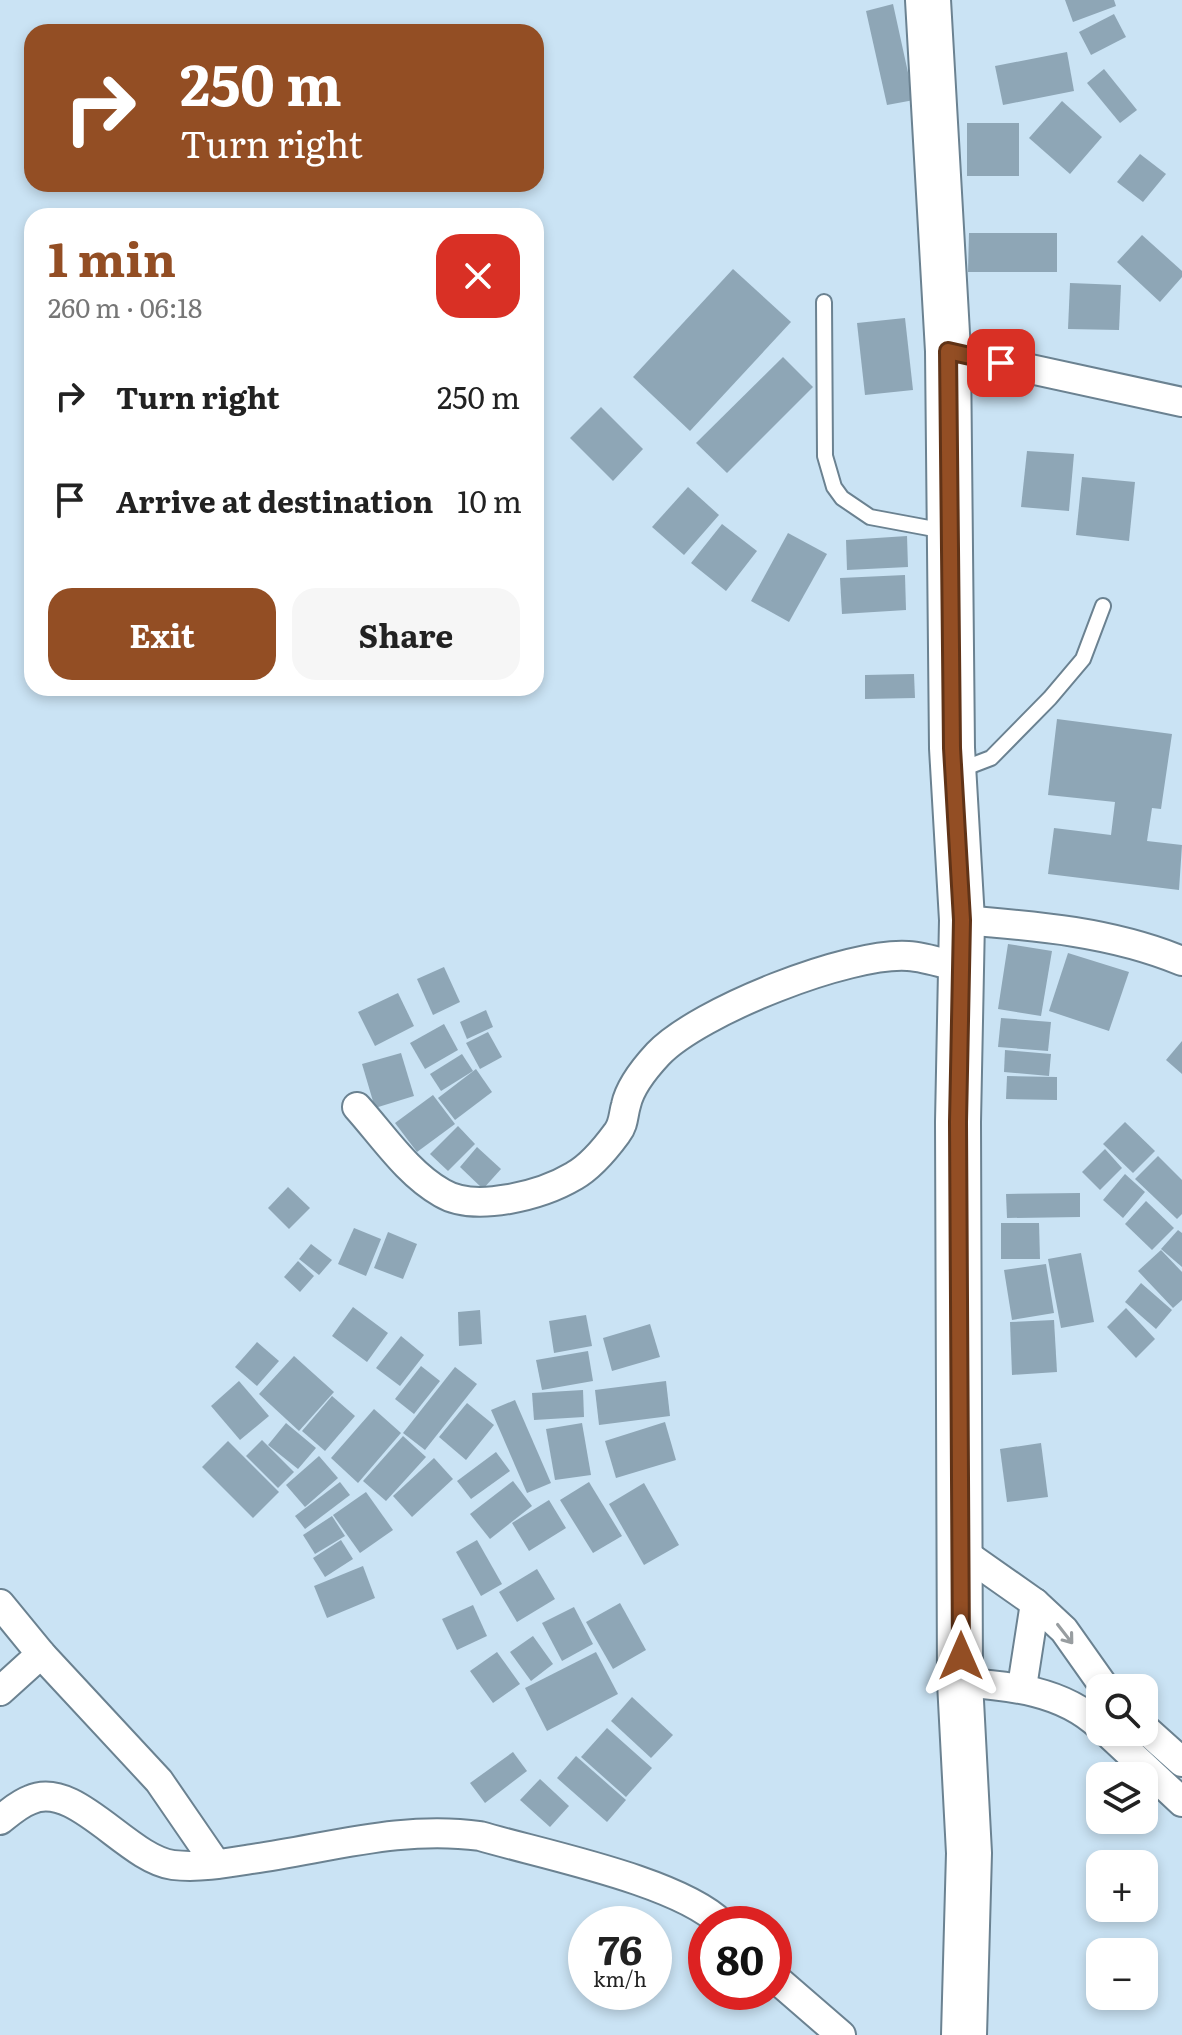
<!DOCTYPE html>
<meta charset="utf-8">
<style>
:root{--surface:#fff;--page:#f6f6f6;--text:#222;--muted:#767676;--accent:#934e24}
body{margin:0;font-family:Literata,serif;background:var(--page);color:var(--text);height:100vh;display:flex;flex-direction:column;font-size:30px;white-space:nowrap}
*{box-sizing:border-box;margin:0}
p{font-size:26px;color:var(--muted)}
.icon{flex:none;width:44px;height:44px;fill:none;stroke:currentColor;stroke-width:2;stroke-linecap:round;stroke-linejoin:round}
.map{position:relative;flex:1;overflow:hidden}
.panel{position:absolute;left:24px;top:208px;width:520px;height:488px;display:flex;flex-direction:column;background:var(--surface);border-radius:24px;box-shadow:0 4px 12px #0003}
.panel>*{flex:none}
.banner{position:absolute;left:24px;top:24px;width:520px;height:168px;border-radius:24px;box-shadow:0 4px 12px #0003;background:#934e24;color:#fff;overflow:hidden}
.fabs{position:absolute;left:1086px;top:1674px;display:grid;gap:16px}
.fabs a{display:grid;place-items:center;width:72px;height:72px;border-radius:16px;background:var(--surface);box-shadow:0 4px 12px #0003;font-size:40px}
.speed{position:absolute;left:568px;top:1906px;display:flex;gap:16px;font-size:40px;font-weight:700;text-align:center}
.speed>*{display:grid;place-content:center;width:104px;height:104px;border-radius:50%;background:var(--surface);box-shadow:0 4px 12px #0003;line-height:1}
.speed small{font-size:20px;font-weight:400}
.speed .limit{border:12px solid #d22;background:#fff;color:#111}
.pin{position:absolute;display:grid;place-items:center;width:68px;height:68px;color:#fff;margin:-34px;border-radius:16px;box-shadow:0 4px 12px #0006}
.me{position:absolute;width:88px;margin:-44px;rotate:0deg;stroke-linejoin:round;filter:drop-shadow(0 0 6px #0008)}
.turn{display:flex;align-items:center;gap:28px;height:168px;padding:0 24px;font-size:36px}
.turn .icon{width:104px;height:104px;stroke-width:2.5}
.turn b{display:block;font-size:56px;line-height:68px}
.round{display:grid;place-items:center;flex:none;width:84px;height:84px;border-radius:24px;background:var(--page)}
.summary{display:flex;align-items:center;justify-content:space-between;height:136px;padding:0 24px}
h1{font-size:48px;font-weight:700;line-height:60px;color:var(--accent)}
.primary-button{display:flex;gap:16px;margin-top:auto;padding:16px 24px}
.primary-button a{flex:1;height:92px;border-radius:24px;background:var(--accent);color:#fff;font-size:32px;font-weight:700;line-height:92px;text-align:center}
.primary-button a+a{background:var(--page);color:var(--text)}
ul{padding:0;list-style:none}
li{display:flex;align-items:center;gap:24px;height:104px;padding:0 24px}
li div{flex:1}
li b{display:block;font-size:30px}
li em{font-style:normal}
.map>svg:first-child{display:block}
</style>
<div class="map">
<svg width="1182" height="2035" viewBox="0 0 1182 2035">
<rect width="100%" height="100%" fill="#cae3f4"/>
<g fill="#8ea6b6">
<polygon points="1065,0 1114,0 1116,6 1073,22"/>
<polygon points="893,4 914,100 887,105 866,11"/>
<polygon points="1114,14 1126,37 1091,55 1079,32"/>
<polygon points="1067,52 1074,91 1003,105 995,66"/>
<polygon points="1104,69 1137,110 1120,123 1087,83"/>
<polygon points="1062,101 1102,137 1070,174 1029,138"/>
<rect x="967" y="123" width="52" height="53"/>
<polygon points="1140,154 1166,174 1143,202 1117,182"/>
<polygon points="969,233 1057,233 1057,272 968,272"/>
<polygon points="1142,235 1182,271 1182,277 1160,302 1117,262"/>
<polygon points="733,269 791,322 690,431 633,377"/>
<polygon points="1070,283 1121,285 1119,330 1068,329"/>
<polygon points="905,318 913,390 865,395 857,323"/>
<polygon points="783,357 813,387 727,473 696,443"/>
<polygon points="601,407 643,449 613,481 570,438"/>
<polygon points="1027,451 1074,454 1069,511 1021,507"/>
<polygon points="1082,477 1135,482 1129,541 1076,535"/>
<polygon points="688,487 719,515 684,555 652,527"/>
<polygon points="722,524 757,551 726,591 691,563"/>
<polygon points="788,533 827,554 789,622 751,601"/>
<polygon points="907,536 908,567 847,570 846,540"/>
<polygon points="905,575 906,610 842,614 840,578"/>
<polygon points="914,674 915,698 865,699 865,675"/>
<polygon points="1057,719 1172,734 1161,809 1152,808 1147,841 1182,845 1179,890 1048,874 1054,828 1111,835 1115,802 1048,795"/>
<polygon points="1008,944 1052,951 1041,1016 998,1009"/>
<polygon points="1068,953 1129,972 1109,1031 1049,1011"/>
<polygon points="444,967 460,1002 433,1015 417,979"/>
<polygon points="398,993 414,1026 375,1046 358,1012"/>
<polygon points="486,1010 493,1027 467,1039 460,1022"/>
<polygon points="1001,1018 1051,1022 1048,1051 998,1047"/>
<polygon points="444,1024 458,1050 425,1069 410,1043"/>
<polygon points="488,1032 502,1057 480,1069 466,1043"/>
<polygon points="1182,1041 1182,1074 1166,1060"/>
<polygon points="1005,1050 1051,1054 1049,1076 1004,1072"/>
<polygon points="401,1053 414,1096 375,1108 362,1064"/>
<polygon points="462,1054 473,1071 441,1091 430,1074"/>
<polygon points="476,1069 492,1092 455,1120 438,1098"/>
<polygon points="1007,1076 1057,1077 1057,1100 1006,1099"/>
<polygon points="433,1095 455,1124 417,1152 395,1123"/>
<polygon points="1125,1122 1155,1151 1133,1173 1103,1144"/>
<polygon points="458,1126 475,1144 448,1171 430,1154"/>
<polygon points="477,1147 501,1169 483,1189 460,1167"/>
<polygon points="1105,1149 1122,1168 1100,1190 1082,1172"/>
<polygon points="1158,1156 1182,1180 1182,1214 1177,1219 1135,1179"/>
<polygon points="1125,1174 1145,1192 1123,1218 1103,1200"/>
<polygon points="288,1187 310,1208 289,1229 268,1208"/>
<polygon points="1080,1193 1080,1217 1007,1218 1006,1194"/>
<polygon points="1146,1201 1174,1228 1152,1250 1125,1224"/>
<polygon points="1001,1223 1039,1223 1040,1259 1001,1259"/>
<polygon points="354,1228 381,1239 366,1276 338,1264"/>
<polygon points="1178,1230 1182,1233 1182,1267 1161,1249"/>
<polygon points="388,1232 417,1244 403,1279 374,1268"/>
<polygon points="311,1244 332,1260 319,1275 299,1259"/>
<polygon points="1161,1250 1182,1272 1182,1300 1173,1308 1138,1271"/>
<polygon points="1081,1253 1094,1322 1061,1328 1048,1259"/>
<polygon points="298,1261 314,1276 300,1292 284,1277"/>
<polygon points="1046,1264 1054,1313 1012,1320 1004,1270"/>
<polygon points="1141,1283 1172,1310 1156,1329 1125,1302"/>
<polygon points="353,1307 388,1333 367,1362 332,1336"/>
<polygon points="1126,1308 1155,1339 1136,1358 1107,1327"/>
<polygon points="480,1310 482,1344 459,1346 458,1312"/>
<polygon points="586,1315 592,1346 554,1353 549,1321"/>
<polygon points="1054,1320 1057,1372 1012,1375 1010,1322"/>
<polygon points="650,1324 660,1357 612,1371 603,1338"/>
<polygon points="401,1336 424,1355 400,1386 376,1368"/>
<polygon points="257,1342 279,1361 257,1386 235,1367"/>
<polygon points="588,1351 593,1381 542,1390 536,1360"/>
<polygon points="294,1356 334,1392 299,1431 259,1394"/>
<polygon points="421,1366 440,1381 414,1414 395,1399"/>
<polygon points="455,1367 477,1384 425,1450 403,1433"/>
<polygon points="239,1381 269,1416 240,1440 211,1406"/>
<polygon points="666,1381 670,1416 599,1425 595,1390"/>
<polygon points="583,1390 584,1417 534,1420 532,1393"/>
<polygon points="332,1396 355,1416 325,1451 302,1431"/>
<polygon points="515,1400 551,1483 527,1493 491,1410"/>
<polygon points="467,1403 494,1425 466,1460 439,1437"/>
<polygon points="374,1409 401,1433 358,1483 331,1458"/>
<polygon points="665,1422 676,1460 616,1478 605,1441"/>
<polygon points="286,1423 316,1448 298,1469 268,1445"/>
<polygon points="582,1423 591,1475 555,1480 546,1429"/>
<polygon points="403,1436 426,1457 386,1501 363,1481"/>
<polygon points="262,1440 294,1472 278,1488 246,1456"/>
<polygon points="228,1441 279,1492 253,1518 202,1467"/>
<polygon points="1041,1443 1048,1497 1007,1502 1000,1449"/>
<polygon points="496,1452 510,1471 471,1499 457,1481"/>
<polygon points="319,1456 338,1478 305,1507 286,1485"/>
<polygon points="434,1458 453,1479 412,1517 393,1496"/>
<polygon points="513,1481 532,1506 490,1539 470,1514"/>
<polygon points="340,1482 350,1495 305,1529 295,1516"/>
<polygon points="589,1482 622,1536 593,1553 560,1500"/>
<polygon points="644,1483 679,1545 644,1565 609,1504"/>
<polygon points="366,1492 393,1530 360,1553 333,1515"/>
<polygon points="549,1500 566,1528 529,1551 512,1523"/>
<polygon points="332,1516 345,1536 315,1554 303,1535"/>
<polygon points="341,1540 353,1559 325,1577 313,1558"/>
<polygon points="477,1540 502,1584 481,1596 456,1552"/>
<polygon points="363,1566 375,1598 327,1618 314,1586"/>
<polygon points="537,1569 555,1599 517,1622 499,1592"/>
<polygon points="620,1603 646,1650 613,1669 586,1622"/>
<polygon points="473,1605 487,1636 457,1650 442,1619"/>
<polygon points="574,1607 593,1644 562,1661 542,1623"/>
<polygon points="533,1636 553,1664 531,1681 510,1652"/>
<polygon points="497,1652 520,1684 493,1703 470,1671"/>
<polygon points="596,1652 618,1694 547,1731 525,1688"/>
<polygon points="632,1697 673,1735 651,1758 611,1721"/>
<polygon points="607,1728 652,1768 626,1797 581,1757"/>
<polygon points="513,1752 527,1771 485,1803 470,1783"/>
<polygon points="576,1756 626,1800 607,1822 557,1778"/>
<polygon points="540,1779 569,1806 550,1827 520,1800"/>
</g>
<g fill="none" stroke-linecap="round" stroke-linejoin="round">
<defs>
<g id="lane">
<polyline points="824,302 825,456 834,487 842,498 870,517 945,531"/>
<polyline points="957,771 991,758 1050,698 1083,659 1103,606"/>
</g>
<g id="street">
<polyline points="948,351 1182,402"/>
<path d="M962,920C1037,926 1112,932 1182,961"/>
<path d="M357,1107C383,1136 408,1174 442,1193C475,1213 542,1195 574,1176C590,1167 606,1148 617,1133C624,1124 623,1115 626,1105C630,1086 645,1068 658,1054C699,1011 849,952 908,956C926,957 945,964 962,968"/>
<polyline points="961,1551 1035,1603 1064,1630 1105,1688"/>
<polyline points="0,1604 41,1654 159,1781 216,1864"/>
<path d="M960,1682C1009,1686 1062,1690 1100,1726"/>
<polyline points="1022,1687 1035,1603"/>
<polyline points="0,1691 41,1654"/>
<polyline points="1144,1728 1182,1762"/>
<polyline points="1107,1732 1182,1802"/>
<path d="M0,1820C9,1813 19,1804 30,1800C75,1779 127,1859 173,1865C199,1868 227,1863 252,1859C329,1848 402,1825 480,1836C541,1854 679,1881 722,1924"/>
<polyline points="774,1977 841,2035"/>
</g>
<polyline id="highway" points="928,0 948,351 952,748 962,920 958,1122 960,1682 969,1853 964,2035"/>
</defs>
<use href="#lane" stroke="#6b8291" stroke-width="18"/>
<use href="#street" stroke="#6b8291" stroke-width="32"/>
<use href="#highway" stroke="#6b8291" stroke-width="48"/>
<use href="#lane" stroke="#fff" stroke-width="14"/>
<use href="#street" stroke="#fff" stroke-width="28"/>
<use href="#highway" stroke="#fff" stroke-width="44"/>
</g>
<defs><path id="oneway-shaft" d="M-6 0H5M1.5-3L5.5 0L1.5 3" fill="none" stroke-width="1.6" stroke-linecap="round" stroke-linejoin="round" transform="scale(2)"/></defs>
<use stroke="#989da0" href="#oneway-shaft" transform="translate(1065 1634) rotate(52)"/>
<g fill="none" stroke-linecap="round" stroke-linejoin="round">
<defs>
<polyline id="route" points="961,1656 958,1122 962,920 952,748 948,351 1001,363"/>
</defs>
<use href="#route" stroke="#603317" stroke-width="20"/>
<use href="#route" stroke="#934e24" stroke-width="14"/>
</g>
</svg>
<div class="fabs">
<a><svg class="icon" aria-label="search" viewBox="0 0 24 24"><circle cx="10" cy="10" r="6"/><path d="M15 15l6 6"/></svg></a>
<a><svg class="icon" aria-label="layers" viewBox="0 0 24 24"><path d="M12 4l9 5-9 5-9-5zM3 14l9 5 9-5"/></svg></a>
<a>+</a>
<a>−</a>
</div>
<div class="speed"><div>76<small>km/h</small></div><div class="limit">80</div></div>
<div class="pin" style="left:1001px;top:363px;background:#d93025"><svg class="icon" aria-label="arrive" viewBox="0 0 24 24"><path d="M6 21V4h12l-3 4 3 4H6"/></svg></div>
<svg class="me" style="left:961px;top:1656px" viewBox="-20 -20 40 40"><path d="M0-17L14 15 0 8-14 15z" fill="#934e24" stroke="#fff" stroke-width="4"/></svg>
<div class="banner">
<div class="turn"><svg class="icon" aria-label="right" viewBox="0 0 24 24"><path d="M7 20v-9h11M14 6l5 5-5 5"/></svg><div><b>250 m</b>Turn right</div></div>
</div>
<section class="panel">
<div class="summary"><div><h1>1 min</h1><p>260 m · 06:18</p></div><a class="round" style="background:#d93025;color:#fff"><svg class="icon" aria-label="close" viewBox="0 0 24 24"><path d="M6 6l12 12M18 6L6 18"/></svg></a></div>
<ul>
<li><svg class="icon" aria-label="right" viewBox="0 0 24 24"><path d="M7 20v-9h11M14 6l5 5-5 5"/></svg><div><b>Turn right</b></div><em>250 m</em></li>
<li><svg class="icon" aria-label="arrive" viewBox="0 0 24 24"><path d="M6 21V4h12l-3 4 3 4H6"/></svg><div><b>Arrive at destination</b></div><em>10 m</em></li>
</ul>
<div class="primary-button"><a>Exit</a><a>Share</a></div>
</section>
</div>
